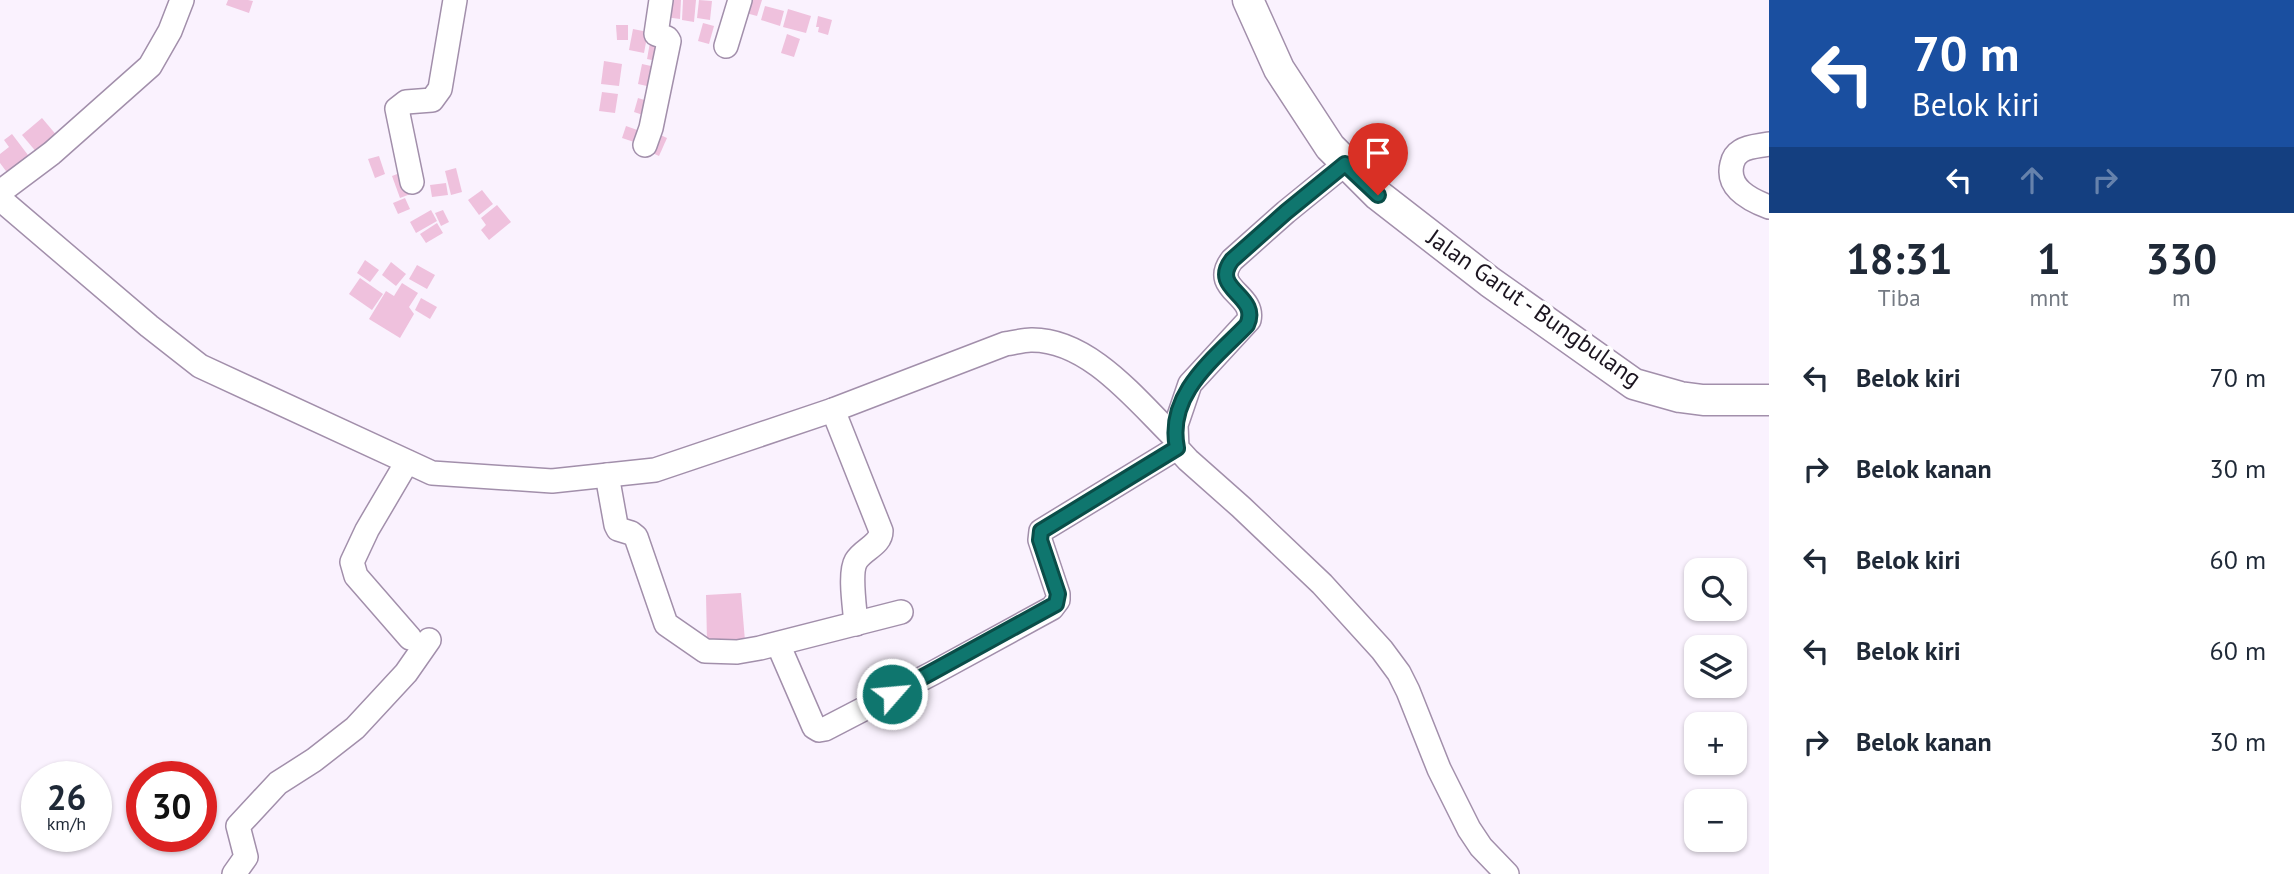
<!DOCTYPE html>
<html lang="id">
<meta charset="utf-8">
<style>
:root{--surface:#fff;--page:#f2f2f3;--text:#1f2937;--muted:#747a83}
body{margin:0;font-family:"PT Sans",sans-serif;background:var(--page);color:var(--text);height:100vh;display:flex;flex-direction:column;font-size:26px;white-space:nowrap}
*{box-sizing:border-box;margin:0}
p{font-size:23px;color:var(--muted)}
.icon{flex:none;width:38px;height:38px;fill:none;stroke:currentColor;stroke-width:2;stroke-linecap:round;stroke-linejoin:round}
.map{position:relative;flex:1;overflow:hidden}
.side{display:flex;flex-direction:column;background:var(--surface);width:525px}
.side>*{flex:none}
.guide{background:#1a4fa0;color:#fff;overflow:hidden}
.fabs{position:absolute;left:1684px;top:558px;display:grid;gap:14px}
.fabs a{display:grid;place-items:center;width:63px;height:63px;border-radius:14px;background:var(--surface);box-shadow:0 2px 5px #0004;font-size:35px}
.speed{position:absolute;left:21px;top:761px;display:flex;gap:14px;font-size:35px;font-weight:700;text-align:center}
.speed>*{display:grid;place-content:center;width:91px;height:91px;border-radius:50%;background:var(--surface);box-shadow:0 2px 5px #0004;line-height:1}
.speed small{font-size:18px;font-weight:400}
.speed .limit{border:10px solid #d22;background:#fff;color:#111}
.pin{position:absolute;display:grid;place-items:center;width:60px;height:60px;color:#fff;margin:-72px -30px;border-radius:50% 50% 50% 0;rotate:-45deg;box-shadow:0 0 7px #0007}
.pin .icon{rotate:45deg}
.me{position:absolute;width:77px;margin:-38px;rotate:63deg;stroke-linejoin:round;filter:drop-shadow(0 0 5px #0008)}
.turn{display:flex;align-items:center;gap:24px;height:147px;padding:0 28px;font-size:32px}
.turn .icon{width:91px;height:91px;stroke-width:2.5}
.turn b{display:block;font-size:49px;line-height:60px}
.lanes{display:flex;align-items:center;height:66px;padding:0 28px;background:#0003;justify-content:center;gap:35px;direction:ltr}
.lanes .off{opacity:.35}
.eta{display:flex;justify-content:space-evenly;align-items:center;height:119px;text-align:center}
.eta b{font-size:42px;font-weight:700;line-height:49px}
ul{padding:0;list-style:none}
li{display:flex;align-items:center;gap:21px;height:91px;padding:0 28px}
li div{flex:1}
li b{display:block;font-size:26px}
li em{font-style:normal}
main{display:flex;flex:1;min-height:0}
.map>svg:first-child{display:block}
</style>
<main>
<div class="map">
<svg width="1769" height="874" viewBox="0 0 1769 874">
<rect width="100%" height="100%" fill="#faf2fe"/>
<g fill="#efc1dd">
<polygon points="228,0 248,0 253,1 249,13 226,5"/>
<polygon points="667,0 681,0 680,19 665,17"/>
<polygon points="683,0 696,0 694,22 682,20"/>
<polygon points="699,0 712,1 710,20 697,18"/>
<polygon points="746,0 762,0 757,16 742,12"/>
<polygon points="765,6 784,11 780,26 761,20"/>
<polygon points="788,9 811,16 806,33 783,27"/>
<polygon points="818,16 832,20 828,35 818,32 819,27 816,27"/>
<polygon points="703,23 714,26 709,44 698,41"/>
<polygon points="616,25 628,25 628,40 617,40"/>
<polygon points="633,29 648,32 644,53 629,50"/>
<polygon points="787,34 800,39 794,57 781,53"/>
<polygon points="651,37 665,40 661,62 647,59"/>
<polygon points="604,61 622,64 619,86 601,84"/>
<polygon points="642,64 660,68 656,88 638,84"/>
<polygon points="602,92 618,94 615,113 599,111"/>
<polygon points="638,98 651,102 646,116 634,112"/>
<polygon points="42,118 58,137 38,154 22,135"/>
<polygon points="626,126 643,132 640,144 622,138"/>
<polygon points="654,132 667,138 659,156 646,150"/>
<polygon points="12,134 31,159 9,175 0,163 0,154 9,147 4,140"/>
<polygon points="379,156 385,174 375,178 368,159"/>
<polygon points="456,168 462,192 451,195 445,171"/>
<polygon points="405,171 413,193 400,198 392,176"/>
<polygon points="446,183 448,195 432,197 430,185"/>
<polygon points="482,190 493,204 479,215 468,200"/>
<polygon points="405,198 410,209 398,214 393,203"/>
<polygon points="497,205 511,222 489,240 481,230 486,225 481,218"/>
<polygon points="431,210 437,221 416,233 410,222"/>
<polygon points="443,210 449,222 441,226 435,213"/>
<polygon points="437,223 443,233 426,243 420,234"/>
<polygon points="365,260 379,270 370,282 357,273"/>
<polygon points="391,262 406,274 396,286 382,275"/>
<polygon points="417,265 435,275 427,289 409,279"/>
<polygon points="360,278 383,294 372,310 349,294"/>
<polygon points="402,283 418,293 409,307 414,314 400,338 369,319 386,291 394,296"/>
<polygon points="421,298 437,307 430,319 415,310"/>
<polygon points="741,593 745,641 707,642 706,595"/>
</g>
<g fill="none" stroke-linecap="round" stroke-linejoin="round">
<defs>
<g id="minor">
<polyline points="726,46 740,0"/>
<path d="M1769,144C1760,146 1749,146 1741,151C1736,154 1733,159 1732,164C1726,188 1750,200 1769,207"/>
<polyline points="645,145 651,128 669,41 667,38 656,34 661,0"/>
<path d="M1345,164L1286,212L1232,260C1210,289 1255,294 1249,320L1190,384L1176,425L1177,448L1188,460L1241,507L1322,584L1382,650L1399,673L1408,691L1439,769L1469,829L1481,847L1507,874"/>
<polyline points="412,182 397,109 406,102 432,100 440,89 455,0"/>
<polyline points="0,192 52,153 150,66 170,31 182,0"/>
<path d="M0,199L149,326L200,366L432,473L552,481L655,470L833,410L1005,344C1013,343 1023,340 1031,340C1089,339 1137,401 1175,438"/>
<path d="M833,410L881,531C881,545 863,549 856,561C849,573 855,609 856,624"/>
<polyline points="407,462 367,530 352,562 356,576 410,638"/>
<polyline points="607,475 616,525 618,529 631,533 636,537 666,624 705,651 737,652 760,648 901,612"/>
<polyline points="778,644 814,727 819,730 825,729 933,673 1052,608 1058,600 1058,594 1040,540 1041,531 1177,448"/>
<polyline points="234,874 246,857 238,826 278,783 314,760 355,728 406,673 429,640"/>
</g>
<polyline id="major" points="1248,0 1279,69 1330,147 1378,195 1490,282 1634,384 1680,397 1703,400 1769,400"/>
</defs>
<use href="#minor" stroke="#a28fab" stroke-width="26"/>
<use href="#major" stroke="#a28fab" stroke-width="33"/>
<use href="#minor" stroke="#fff" stroke-width="23"/>
<use href="#major" stroke="#fff" stroke-width="30"/>
</g>
<g fill="none" stroke-linecap="round" stroke-linejoin="round">
<defs>
<path id="route" d="M892,694L1056,604L1058,594L1040,540L1041,531L1177,448C1166,394 1214,359 1247,325C1261,295 1209,290 1232,260L1286,212L1345,164L1378,195"/>
</defs>
<use href="#route" stroke="#0a4d48" stroke-width="18"/>
<use href="#route" stroke="#0f766e" stroke-width="12"/>
</g>
<g text-anchor="middle" stroke-width="7" stroke-linejoin="round" paint-order="stroke">
<g font-size="24" fill="#1c1520" stroke="#fff">
<text transform="translate(1534 308) rotate(35)" y="8">Jalan Garut - Bungbulang</text>
</g>
</g>
</svg>
<div class="fabs">
<a><svg class="icon" aria-label="search" viewBox="0 0 24 24"><circle cx="10" cy="10" r="6"/><path d="M15 15l6 6"/></svg></a>
<a><svg class="icon" aria-label="layers" viewBox="0 0 24 24"><path d="M12 4l9 5-9 5-9-5zM3 14l9 5 9-5"/></svg></a>
<a>+</a>
<a>−</a>
</div>
<div class="speed"><div>26<small>km/h</small></div><div class="limit">30</div></div>
<div class="pin" style="left:1378px;top:195px;background:#d93025"><svg class="icon" aria-label="arrive" viewBox="0 0 24 24"><path d="M6 21V4h12l-3 4 3 4H6"/></svg></div>
<svg class="me" style="left:892px;top:694px" viewBox="-20 -20 40 40"><circle r="17" fill="#0f766e" stroke="#fff" stroke-width="3"/><path d="M0-11L8 9 0 5-8 9z" fill="#fff"/></svg>
</div>
<section class="side">
<div class="guide">
<div class="turn"><svg class="icon" aria-label="left" viewBox="0 0 24 24"><path d="M17 20v-9H6M10 6l-5 5 5 5"/></svg><div><b>70 m</b>Belok kiri</div></div>
<div class="lanes"><svg class="icon" aria-label="left" viewBox="0 0 24 24"><path d="M17 20v-9H6M10 6l-5 5 5 5"/></svg><svg class="icon off" aria-label="ahead" viewBox="0 0 24 24"><path d="M12 20V5M6 11l6-6 6 6"/></svg><svg class="icon off" aria-label="right" viewBox="0 0 24 24"><path d="M7 20v-9h11M14 6l5 5-5 5"/></svg></div>
</div>
<div class="eta">
<div><b>18:31</b><p>Tiba</p></div>
<div><b>1</b><p>mnt</p></div>
<div><b>330</b><p>m</p></div>
</div>
<ul>
<li><svg class="icon" aria-label="left" viewBox="0 0 24 24"><path d="M17 20v-9H6M10 6l-5 5 5 5"/></svg><div><b>Belok kiri</b></div><em>70 m</em></li>
<li><svg class="icon" aria-label="right" viewBox="0 0 24 24"><path d="M7 20v-9h11M14 6l5 5-5 5"/></svg><div><b>Belok kanan</b></div><em>30 m</em></li>
<li><svg class="icon" aria-label="left" viewBox="0 0 24 24"><path d="M17 20v-9H6M10 6l-5 5 5 5"/></svg><div><b>Belok kiri</b></div><em>60 m</em></li>
<li><svg class="icon" aria-label="left" viewBox="0 0 24 24"><path d="M17 20v-9H6M10 6l-5 5 5 5"/></svg><div><b>Belok kiri</b></div><em>60 m</em></li>
<li><svg class="icon" aria-label="right" viewBox="0 0 24 24"><path d="M7 20v-9h11M14 6l5 5-5 5"/></svg><div><b>Belok kanan</b></div><em>30 m</em></li>
</ul>
</section>
</main>
